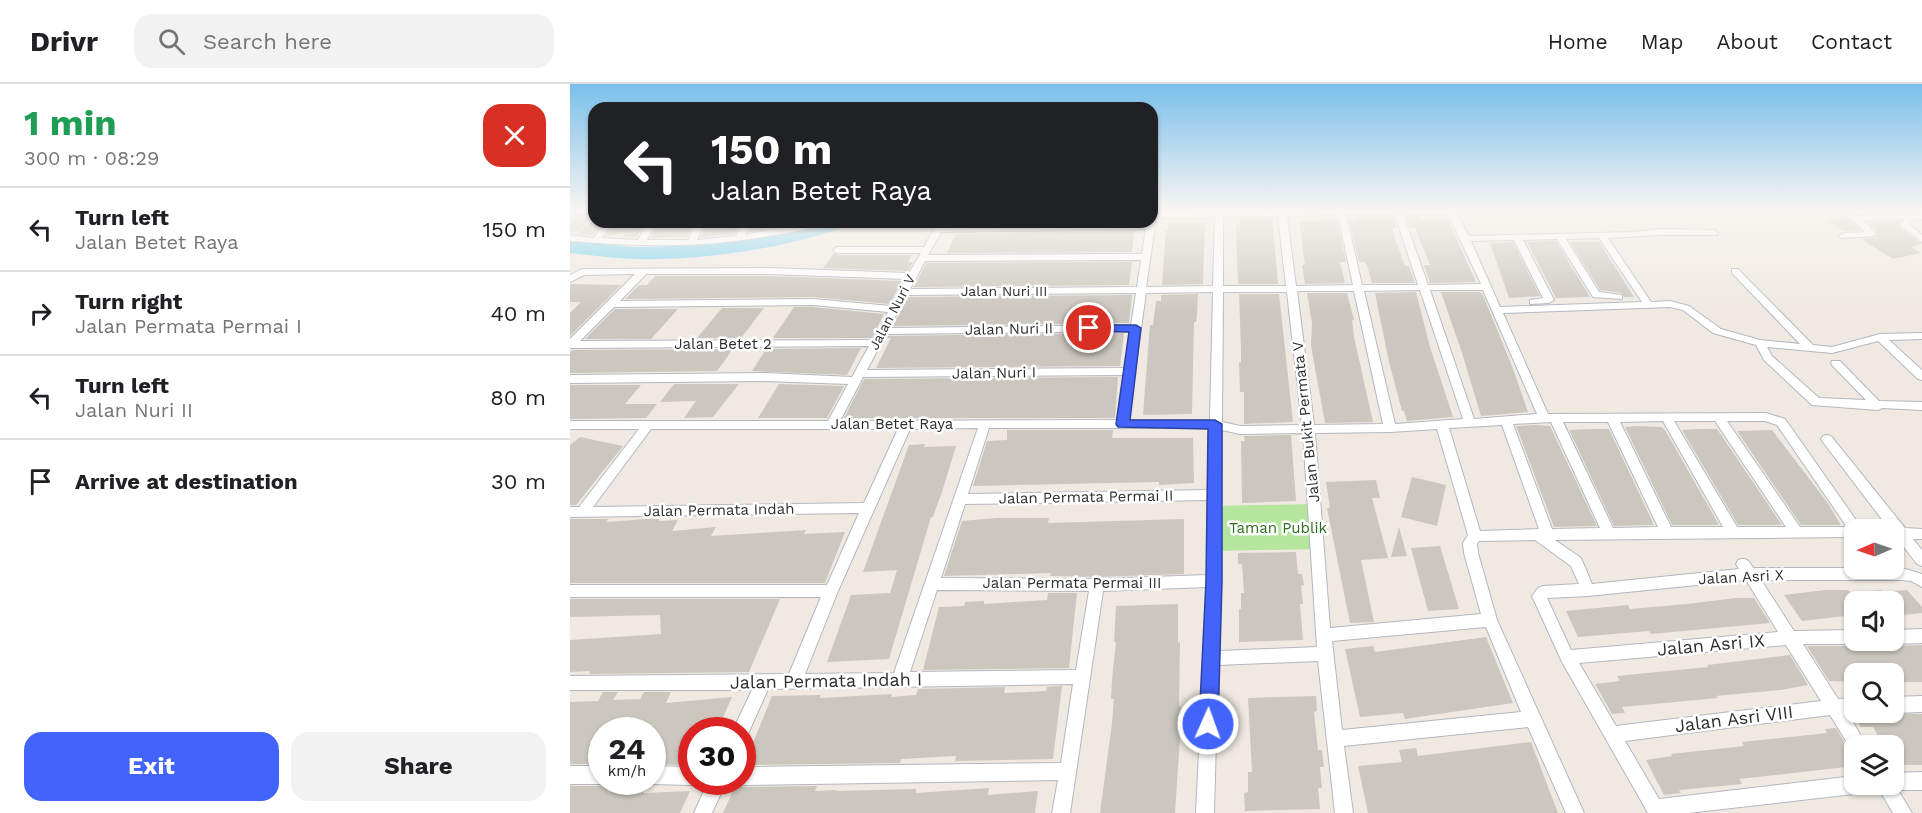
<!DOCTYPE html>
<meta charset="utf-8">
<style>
:root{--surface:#fff;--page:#f2f2f2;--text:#202124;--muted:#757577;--line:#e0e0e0;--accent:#4264fb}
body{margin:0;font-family:"Work Sans",sans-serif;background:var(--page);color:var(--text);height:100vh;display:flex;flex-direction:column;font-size:22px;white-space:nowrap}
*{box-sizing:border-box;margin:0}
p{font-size:20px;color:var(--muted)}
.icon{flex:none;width:33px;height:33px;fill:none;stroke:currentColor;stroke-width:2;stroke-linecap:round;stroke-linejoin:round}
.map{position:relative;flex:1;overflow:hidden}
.side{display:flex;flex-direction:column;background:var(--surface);width:570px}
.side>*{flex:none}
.banner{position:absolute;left:18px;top:18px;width:570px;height:126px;border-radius:18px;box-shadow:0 2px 4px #0004;background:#202124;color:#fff;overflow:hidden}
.needle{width:39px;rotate:268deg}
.tools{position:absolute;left:1274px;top:435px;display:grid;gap:12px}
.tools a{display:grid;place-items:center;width:60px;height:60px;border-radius:12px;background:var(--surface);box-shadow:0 2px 4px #0004;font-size:30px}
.speed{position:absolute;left:18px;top:633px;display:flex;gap:12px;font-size:30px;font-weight:700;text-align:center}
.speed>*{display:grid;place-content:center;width:78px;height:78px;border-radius:50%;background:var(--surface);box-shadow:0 2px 4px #0004;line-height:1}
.speed small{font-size:15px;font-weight:400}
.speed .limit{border:9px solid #d22;background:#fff;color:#111}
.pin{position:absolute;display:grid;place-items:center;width:51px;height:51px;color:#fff;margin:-26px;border:3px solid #fff;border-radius:50%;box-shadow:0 2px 6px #0007}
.me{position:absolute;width:66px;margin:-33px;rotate:2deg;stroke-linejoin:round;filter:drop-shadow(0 0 4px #0008)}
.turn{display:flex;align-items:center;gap:21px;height:126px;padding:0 24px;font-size:27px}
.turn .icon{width:78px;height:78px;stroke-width:2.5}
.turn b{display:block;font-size:42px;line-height:51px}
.round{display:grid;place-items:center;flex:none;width:63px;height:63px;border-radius:18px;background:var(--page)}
.headline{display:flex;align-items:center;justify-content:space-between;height:102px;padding:0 24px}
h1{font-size:36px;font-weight:700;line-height:45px;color:#1e9e55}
.cta{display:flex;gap:12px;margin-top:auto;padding:12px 24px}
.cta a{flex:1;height:69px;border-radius:18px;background:var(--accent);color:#fff;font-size:24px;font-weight:700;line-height:69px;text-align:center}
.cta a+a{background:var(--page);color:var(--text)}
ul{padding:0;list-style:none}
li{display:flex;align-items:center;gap:18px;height:84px;padding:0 24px;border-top:2px solid var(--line)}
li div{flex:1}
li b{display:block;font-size:22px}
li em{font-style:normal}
header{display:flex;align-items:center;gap:36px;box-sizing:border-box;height:84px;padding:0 30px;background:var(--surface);border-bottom:2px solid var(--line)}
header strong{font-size:28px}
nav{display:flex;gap:33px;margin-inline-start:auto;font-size:21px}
.search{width:420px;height:54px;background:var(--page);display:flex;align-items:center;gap:15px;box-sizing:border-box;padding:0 21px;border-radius:18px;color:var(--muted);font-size:22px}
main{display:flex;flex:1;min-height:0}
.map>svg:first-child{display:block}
</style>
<header>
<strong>Drivr</strong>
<div class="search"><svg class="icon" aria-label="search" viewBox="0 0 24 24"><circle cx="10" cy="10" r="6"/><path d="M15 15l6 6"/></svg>Search here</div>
<nav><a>Home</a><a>Map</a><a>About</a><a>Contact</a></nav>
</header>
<main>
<section class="side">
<div class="headline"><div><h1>1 min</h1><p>300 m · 08:29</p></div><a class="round" style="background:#d93025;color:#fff"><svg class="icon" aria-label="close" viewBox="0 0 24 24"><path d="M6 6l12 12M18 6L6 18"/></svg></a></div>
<ul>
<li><svg class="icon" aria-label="left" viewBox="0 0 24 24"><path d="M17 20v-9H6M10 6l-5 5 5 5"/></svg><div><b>Turn left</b><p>Jalan Betet Raya</p></div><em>150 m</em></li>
<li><svg class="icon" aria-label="right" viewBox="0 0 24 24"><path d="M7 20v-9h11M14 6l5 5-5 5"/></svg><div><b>Turn right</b><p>Jalan Permata Permai I</p></div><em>40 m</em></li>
<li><svg class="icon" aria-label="left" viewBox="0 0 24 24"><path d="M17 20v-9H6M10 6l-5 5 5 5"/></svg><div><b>Turn left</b><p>Jalan Nuri II</p></div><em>80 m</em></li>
<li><svg class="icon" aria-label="arrive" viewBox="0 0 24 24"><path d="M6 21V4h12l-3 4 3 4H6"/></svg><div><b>Arrive at destination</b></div><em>30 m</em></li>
</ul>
<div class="cta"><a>Exit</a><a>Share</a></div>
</section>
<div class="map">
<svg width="1352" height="729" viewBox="0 0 1352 729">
<rect width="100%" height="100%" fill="#efe9e1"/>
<polygon fill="#b6e59e" points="744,420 747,465 644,467 644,422"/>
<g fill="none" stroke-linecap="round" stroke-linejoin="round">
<path fill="#75cff0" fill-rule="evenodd" d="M255,138H281L278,142C217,164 130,177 65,175C43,174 21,171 0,169V157L65,163L138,161L243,142Z"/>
</g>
<g fill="#cbc7bf">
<polygon points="24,128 11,147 0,148 0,140 7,130"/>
<polygon points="836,132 849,132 849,136 878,136 906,198 860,199 854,181 860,181 845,144 840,144"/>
<polygon points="784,133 823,133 827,144 822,144 824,151 835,182 839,182 845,199 802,199 797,181 794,178 789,178 779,136 785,136"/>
<polygon points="702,134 708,200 668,200 666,139 670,139 669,135"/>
<polygon points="1274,134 1283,139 1290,146 1273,147 1258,136"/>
<polygon points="767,136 776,178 770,178 775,199 735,200 732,181 735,181 729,137"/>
<polygon points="1329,137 1330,144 1352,160 1340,163 1351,169 1323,175 1291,155 1307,154 1307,146 1299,139"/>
<polygon points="18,138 32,138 23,151 10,150"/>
<polygon points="45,138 75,138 67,153 53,153 55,149 36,152"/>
<polygon points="88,138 124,138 117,153 81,154"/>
<polygon points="137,138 170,138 165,150 131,153"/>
<polygon points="183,138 213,138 213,141 179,148"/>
<polygon points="599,139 635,139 633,200 592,201 596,146 598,146"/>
<polygon points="564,147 562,168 377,169 386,150"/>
<polygon points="986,157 1020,213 986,214 957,158"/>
<polygon points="943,158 970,212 939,214 920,159"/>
<polygon points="1000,158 1029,158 1064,213 1054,213 1052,209 1030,206"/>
<polygon points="264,169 267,171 342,171 338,178 343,178 338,187 253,184"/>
<polygon points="562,178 559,201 344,203 356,179"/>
<polygon points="85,192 199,192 332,197 320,220 243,213 55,215 69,201 77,201"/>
<polygon points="0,200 51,201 0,252 0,229 11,218 0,218"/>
<polygon points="846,208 860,263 883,333 837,337 834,327 832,327 819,278 805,209"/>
<polygon points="871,208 910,208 913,211 942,282 958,328 911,332 892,269"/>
<polygon points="737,209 777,209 784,236 782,236 784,253 803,338 755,339 741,262 742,239"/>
<polygon points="628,210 627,231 626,238 624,238 622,330 573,331 580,241 583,241 586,217 591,217 591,211"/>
<polygon points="669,210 709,210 723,338 674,340 674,308 670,308 669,278 671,278 671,265"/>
<polygon points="562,211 559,239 323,242 338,213"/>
<polygon points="224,223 243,223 314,230 302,254 203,254"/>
<polygon points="152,224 194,224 171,254 127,254"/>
<polygon points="45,225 108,225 81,255 15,255"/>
<polygon points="554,249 550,282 306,284 321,254 316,254 317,252"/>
<polygon points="291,264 277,291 182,287 196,265"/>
<polygon points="163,265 147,287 0,289 0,268 2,266"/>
<polygon points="548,293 545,334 274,334 294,295"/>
<polygon points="104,300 169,300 143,333 114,334 126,317 90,318"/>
<polygon points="209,300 274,302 257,334 188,334"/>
<polygon points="0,301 71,301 55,320 87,320 76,334 0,335"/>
<polygon points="964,341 980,342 1027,442 984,443 946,342"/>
<polygon points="1067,342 1091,343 1095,346 1149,441 1102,441 1055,343"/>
<polygon points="1019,345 1039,345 1084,441 1044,442 999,346"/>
<polygon points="1129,345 1147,345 1212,441 1168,441 1112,346"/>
<polygon points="437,346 543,346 542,354 623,354 624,399 589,401 589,398 403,402 417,357 437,356"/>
<polygon points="1202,346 1257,418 1271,441 1231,441 1167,347"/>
<polygon points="721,351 726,417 672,419 671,357 675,357 674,352"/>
<polygon points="10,353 53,362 6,421 0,421 0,361"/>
<polygon points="355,360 354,363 386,362 372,408 363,433 361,433 319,575 257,578 281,511 320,509 327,486 293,488 339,361"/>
<polygon points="842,393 876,401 867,442 831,433"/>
<polygon points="806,396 810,414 802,414 818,474 791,476 804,538 780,539 757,424 760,424 756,398"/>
<polygon points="90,434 89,437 108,436 102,447 146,443 141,452 236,446 234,450 275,448 255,499 0,499 0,435 39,435 36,438"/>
<polygon points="426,434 479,434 478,439 614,435 614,490 527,493 480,492 481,489 374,492 392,437"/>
<polygon points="829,443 837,472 821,473"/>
<polygon points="870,462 889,525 858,527 841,464"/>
<polygon points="726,468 728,490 732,490 734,501 731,502 733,520 730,520 733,556 669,558 669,525 671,525 671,509 674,509 672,480 668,480 668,469"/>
<polygon points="1255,506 1278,506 1281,509 1284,509 1284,531 1232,537 1214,511"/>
<polygon points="1311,506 1313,508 1337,506 1352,523 1352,529 1323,532 1323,518 1299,518 1298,507"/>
<polygon points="478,509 507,509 499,584 353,586 369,523 394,522 395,518 414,517 414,520 477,516"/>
<polygon points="1166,514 1184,514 1200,539 1081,550 1079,547 1008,553 996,527 1058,521 1060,525 1117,520"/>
<polygon points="0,515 210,515 179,588 19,590 20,587 0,588 0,556 91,550 90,531 0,533"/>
<polygon points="608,520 608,559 610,558 609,622 611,622 611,639 605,729 530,729 542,639 544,615 541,615 542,596 546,558 544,558 546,522"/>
<polygon points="916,553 943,619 835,635 833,629 790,633 775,565 803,562 805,568"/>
<polygon points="1292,557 1315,557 1323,562 1352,561 1352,598 1323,598 1323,590 1284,590 1284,598 1259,597 1237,562 1284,562"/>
<polygon points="1220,571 1238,601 1211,606 1146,612 1148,614 1052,623 1055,629 1042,630 1025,600 1050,597 1047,592 1138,583 1137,581"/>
<polygon points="492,602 483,675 385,677 386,672 331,675 330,679 174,681 202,612 251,611 250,614 322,610 321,613 346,611 348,605 435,603 434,609 476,607 477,603"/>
<polygon points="33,608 48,608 43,616 70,615 74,608 101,608 96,619 162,613 148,645 122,646 122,681 82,680 82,641 55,643 53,646 32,646 32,680 0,680 0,618 28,617"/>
<polygon points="746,612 747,627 744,628 748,666 752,666 754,683 750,683 752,704 748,704 750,725 675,727 674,709 678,708 678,688 682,688 678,614"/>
<polygon points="1289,628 1352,630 1352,681 1326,681 1323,676 1323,662 1314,662 1303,643 1291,643 1284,631"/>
<polygon points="1266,644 1281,669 1284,670 1284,678 1274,679 1276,683 1169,695 1172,700 1109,706 1111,709 1094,711 1076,676 1102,672 1101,670 1174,662 1172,658 1257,649 1255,645"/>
<polygon points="961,658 988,729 798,729 788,682 832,678 829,666 846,664 848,672"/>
<polygon points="166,700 172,703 247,702 245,707 267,706 266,707 346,705 346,709 419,704 418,711 468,707 465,729 153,729"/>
<polygon points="0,702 40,702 37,707 75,705 73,709 120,707 110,729 0,729"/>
</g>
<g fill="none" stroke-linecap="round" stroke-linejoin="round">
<defs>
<g id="street">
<polygon points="0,127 7,127 0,133"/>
<path d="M645,127H914L910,129L887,130L899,152L1061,148L1090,145L1144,146L1148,149L1147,151H1090L1038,154L1081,218L1100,217L1119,222L1151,245L1190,256L1230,260L1162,189V185H1168L1243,261L1262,263L1310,250L1352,249V255L1319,256L1352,286V296L1348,295L1308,257L1262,269L1197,263L1202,272L1249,314L1296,316L1262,281L1261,279L1262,277H1270L1309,317L1352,318V326L1312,324L1308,326L1242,321L1194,276L1186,261L1143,249L1113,226L1100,223L933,229L978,330L1196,329L1215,335L1293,446H1284V453L985,456L1011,474L1022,500L1169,485L1166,480L1168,476C1177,473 1179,477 1183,484H1332L1352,490V503L1341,497L1332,496H1191L1224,547L1284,546V556H1290L1284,560H1233L1268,615L1284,614V628H1287L1278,630L1297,662H1284L1283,668L1260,631L1055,657L1089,715L1284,692V700H1300L1298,706L1292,709L1118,729H1078L992,578L962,512L968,504L973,502L1009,500L1001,482L965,456L909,457L907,460L908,469L927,536L1014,729H996L958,643L774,662L783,729H765L748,577L648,581L644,729H626L637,503L533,507L500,729H482L488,696L172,701L166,698H172V683L491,679L503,600L198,605L177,652L172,653V646H163L182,606H0V592L219,590L251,513H0V501H257L289,429L0,433V423H9L69,345H0V337H258L278,300L196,297L0,299V291L196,289L282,293L299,262L0,264V255L65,190L14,191L0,198V191L12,185L199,184L339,189L351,169H267L263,166L267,163H354L364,145L368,142L577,140L582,138V136L585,138V142L576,203L643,202L645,133L582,134V128ZM833,130H878L911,200L858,201ZM768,131L783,201L726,202L717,132ZM776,131H825L848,201H792ZM708,132L716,202H653V133ZM576,145L572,170L358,171L371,148ZM1029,154L1072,218L930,223L901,157L944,156L973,214L960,216V220L979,219L984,216L953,156L987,155L1023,213L1052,215V211L1029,208L996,155ZM571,176L567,203L340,205L355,177ZM76,190H199L336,195L321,222L243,215L50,217ZM850,206L893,335L825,340L794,207ZM860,206H913L967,330L904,335ZM727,207H784L813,340L744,341ZM643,208L640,336H558L576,209ZM653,208H717L732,341L670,342L652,338ZM566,209L561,241L319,244L337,211ZM243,221L318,228L303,256L10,257L44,223ZM560,247L555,284L297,286L316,250ZM554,291L547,336L270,337L293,293ZM1093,337L1153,443H1101L1050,338ZM1104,337H1145L1216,443H1167ZM1157,337H1195L1207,341L1277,443H1230ZM981,338L1030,444L982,445L943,340ZM993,338H1038L1088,443L1043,444ZM932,341L969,445L910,447L879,344ZM408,344L324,589L235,590L268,507L340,345ZM419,344H640L639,406L398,410ZM81,345H328L294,419L23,423ZM867,345L898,451L893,459L894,469L911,530L760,544L745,349L820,348ZM652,346L670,350L733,349L747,563L649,567ZM639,416L637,491L527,495L371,494L395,420ZM1176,496L1208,548L1001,566L977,514L1018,512ZM367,506L519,507L506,586L340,588ZM916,543L951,628L772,646L762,557ZM1216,561L1251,617L1046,642L1009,579Z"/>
<polygon points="1265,127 1276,127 1288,132 1352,129 1352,135 1345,135 1339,140 1352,151 1352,158 1331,142 1330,140 1334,135 1294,137 1305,148 1305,152 1270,154 1269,152 1273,149 1295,148 1284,137"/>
<path d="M35,138H43L32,154L68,156L78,138H86L77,156H118L127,138H135L127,156L166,152L173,138H181L175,151L240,138H254C243,145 224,148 210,150C138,164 73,163 0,157V151L24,154Z"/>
<polygon points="1257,351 1261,352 1335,444 1352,445 1352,455 1343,455 1352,466 1352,482 1347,480 1327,454 1323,453 1323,446 1320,446 1253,358 1251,355 1253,352"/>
<polygon points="1352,545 1352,559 1323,560 1317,556 1323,556 1323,546"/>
<polygon points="1352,612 1352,628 1323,629 1323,613"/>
<polygon points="0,682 32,682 32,698 37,698 32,700 0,700"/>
<polygon points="82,682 122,683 122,698 128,698 122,701 82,700 77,698 82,698"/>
<polygon points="1352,688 1352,706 1328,706 1342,729 1323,729 1306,700 1323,700 1323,689"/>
<polygon points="138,698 156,698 142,729 124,729"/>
</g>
</defs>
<use href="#street" stroke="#b4b7c1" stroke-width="2"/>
<use href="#street" fill="#fff" fill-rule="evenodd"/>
</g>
<linearGradient id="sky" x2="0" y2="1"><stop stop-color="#7abfeb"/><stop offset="0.55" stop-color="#f8f5f2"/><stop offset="1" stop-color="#f8f5f2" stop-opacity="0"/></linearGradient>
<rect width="1352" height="229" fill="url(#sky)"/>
<polygon fill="#4264fb" stroke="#2b41a3" stroke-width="1.5" points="519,241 566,241 571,244 560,336 645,336 652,340 652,497 648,640 645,647 638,649 632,647 629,640 636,497 638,345 548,343 546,340 559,248 515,247 515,242"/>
<g text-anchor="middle" stroke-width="5" stroke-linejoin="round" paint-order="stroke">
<g font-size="14" fill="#2e2e2e" stroke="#fff">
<text x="434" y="212">Jalan Nuri III</text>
<text transform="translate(322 228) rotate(-62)" y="5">Jalan Nuri V</text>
</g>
<g font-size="15" fill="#2e2e2e" stroke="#fff">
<text transform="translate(439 245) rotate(-1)" y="5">Jalan Nuri II</text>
<text x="153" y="265">Jalan Betet 2</text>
<text transform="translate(424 289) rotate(-1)" y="5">Jalan Nuri I</text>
<text transform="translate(736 338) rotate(-96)" y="5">Jalan Bukit Permata V</text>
<text x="322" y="345">Jalan Betet Raya</text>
<text transform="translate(516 413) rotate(-1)" y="5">Jalan Permata Permai II</text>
<text transform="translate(149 426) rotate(-1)" y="5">Jalan Permata Indah</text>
<text transform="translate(1171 493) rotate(-3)" y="5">Jalan Asri X</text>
<text x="502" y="504">Jalan Permata Permai III</text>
</g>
<g font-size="15" fill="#2c6e1b" stroke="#fff">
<text x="708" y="449">Taman Publik</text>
</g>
<g font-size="18" fill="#2e2e2e" stroke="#fff">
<text transform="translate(1141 561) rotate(-5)" y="6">Jalan Asri IX</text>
<text transform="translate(256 597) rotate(-1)" y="6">Jalan Permata Indah I</text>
<text transform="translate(1164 635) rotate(-7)" y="6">Jalan Asri VIII</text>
</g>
</g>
</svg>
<div class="tools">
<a><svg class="needle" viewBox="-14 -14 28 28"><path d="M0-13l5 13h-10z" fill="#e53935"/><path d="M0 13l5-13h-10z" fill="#757577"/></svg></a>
<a><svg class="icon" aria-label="sound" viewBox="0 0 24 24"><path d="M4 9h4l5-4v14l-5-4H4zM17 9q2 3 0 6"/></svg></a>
<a><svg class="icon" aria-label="search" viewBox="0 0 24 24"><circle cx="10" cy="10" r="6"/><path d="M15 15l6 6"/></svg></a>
<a><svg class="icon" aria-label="layers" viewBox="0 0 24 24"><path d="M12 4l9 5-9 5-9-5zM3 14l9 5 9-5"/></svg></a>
</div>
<div class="speed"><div>24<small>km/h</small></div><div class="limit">30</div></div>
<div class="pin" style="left:519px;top:244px;background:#d93025"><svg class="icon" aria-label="arrive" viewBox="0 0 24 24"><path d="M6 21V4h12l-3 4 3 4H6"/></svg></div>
<svg class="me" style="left:638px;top:640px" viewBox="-20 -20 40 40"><circle r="17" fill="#4264fb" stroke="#fff" stroke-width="3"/><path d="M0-11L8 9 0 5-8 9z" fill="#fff"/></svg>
<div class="banner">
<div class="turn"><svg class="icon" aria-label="left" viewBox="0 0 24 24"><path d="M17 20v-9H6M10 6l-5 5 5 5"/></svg><div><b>150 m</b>Jalan Betet Raya</div></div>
</div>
</div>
</main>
